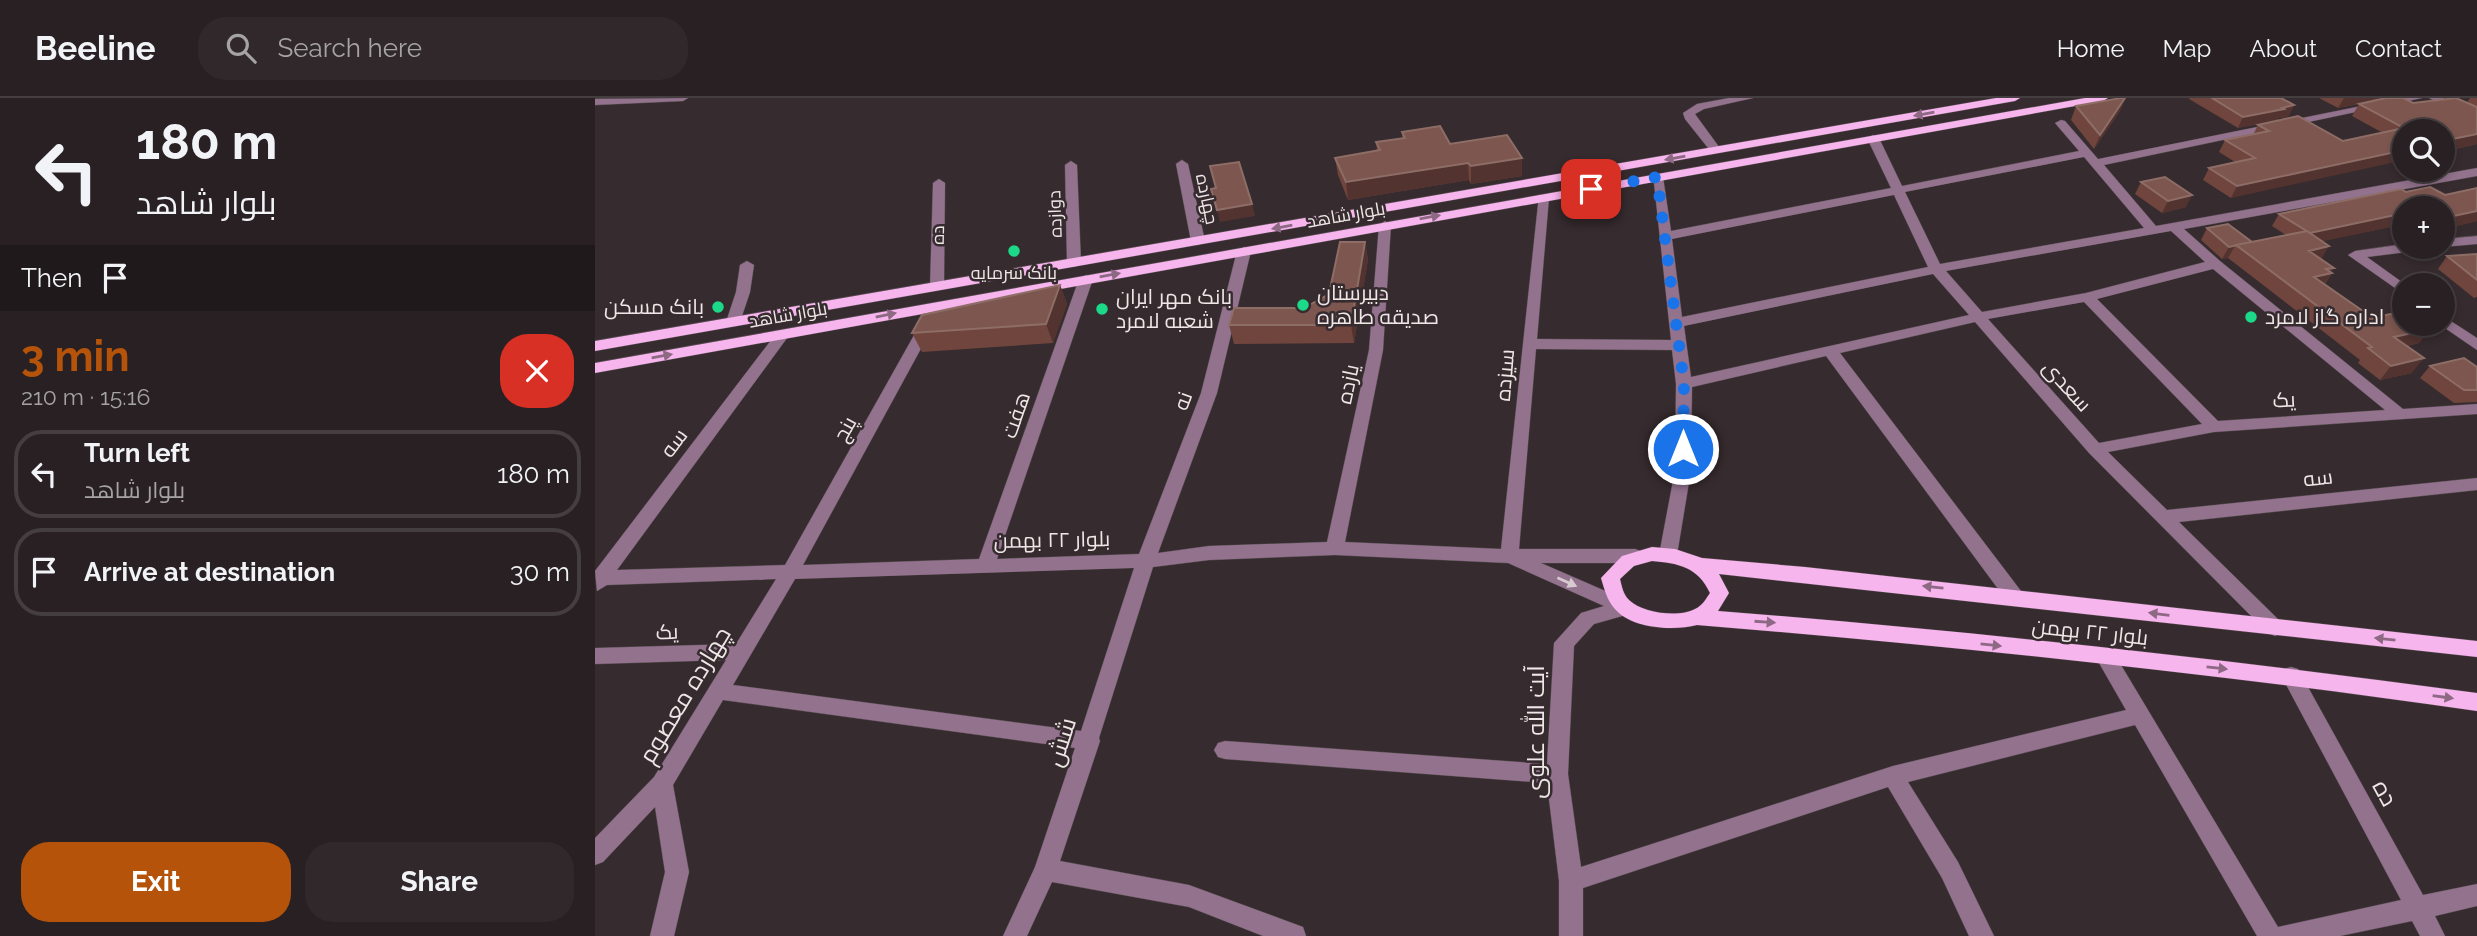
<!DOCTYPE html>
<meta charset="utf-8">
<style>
:root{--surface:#282022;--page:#30282a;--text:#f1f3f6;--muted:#a5a3a5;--line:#443e40;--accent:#b45309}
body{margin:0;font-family:Raleway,Cairo,sans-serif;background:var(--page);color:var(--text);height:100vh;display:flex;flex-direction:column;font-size:26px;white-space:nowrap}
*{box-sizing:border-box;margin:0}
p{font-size:23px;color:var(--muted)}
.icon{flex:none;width:38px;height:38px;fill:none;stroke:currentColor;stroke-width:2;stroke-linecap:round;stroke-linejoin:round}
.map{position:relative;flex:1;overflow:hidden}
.drawer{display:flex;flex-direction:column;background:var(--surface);width:595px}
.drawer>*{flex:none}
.top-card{background:#282022;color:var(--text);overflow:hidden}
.fabs{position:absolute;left:1797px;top:21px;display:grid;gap:14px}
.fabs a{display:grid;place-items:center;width:63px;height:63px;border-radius:50%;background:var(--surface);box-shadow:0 4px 10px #0003,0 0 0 2px var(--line);font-size:35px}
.pin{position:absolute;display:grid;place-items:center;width:60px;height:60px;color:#fff;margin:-30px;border-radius:14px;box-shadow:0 4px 10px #0006}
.me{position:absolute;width:77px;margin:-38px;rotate:0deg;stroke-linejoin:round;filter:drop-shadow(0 0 5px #0008)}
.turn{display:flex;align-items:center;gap:24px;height:147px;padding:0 21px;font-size:32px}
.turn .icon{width:91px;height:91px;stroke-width:2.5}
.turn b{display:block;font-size:49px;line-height:60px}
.then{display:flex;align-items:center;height:66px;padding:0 21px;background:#0003;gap:14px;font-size:26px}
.round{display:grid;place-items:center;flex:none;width:74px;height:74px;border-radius:28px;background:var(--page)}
.overview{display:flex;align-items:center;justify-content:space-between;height:119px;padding:0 21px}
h1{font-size:42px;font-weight:700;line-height:52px;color:var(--accent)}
.primary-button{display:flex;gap:14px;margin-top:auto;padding:14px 21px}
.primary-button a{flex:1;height:80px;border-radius:28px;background:var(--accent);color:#fff;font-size:28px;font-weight:700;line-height:80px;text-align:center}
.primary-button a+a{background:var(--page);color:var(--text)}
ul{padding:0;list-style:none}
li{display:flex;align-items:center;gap:21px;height:88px;margin:0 14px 10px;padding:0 7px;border:4px solid var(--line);border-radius:28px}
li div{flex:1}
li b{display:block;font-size:26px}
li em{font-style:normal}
header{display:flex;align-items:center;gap:42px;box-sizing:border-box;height:98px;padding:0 35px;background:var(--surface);border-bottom:2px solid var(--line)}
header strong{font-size:33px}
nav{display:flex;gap:38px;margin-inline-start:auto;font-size:24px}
.search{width:490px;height:63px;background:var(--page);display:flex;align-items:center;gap:18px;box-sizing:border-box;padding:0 24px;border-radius:28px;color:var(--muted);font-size:26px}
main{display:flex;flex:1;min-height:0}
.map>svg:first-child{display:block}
</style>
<header>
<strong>Beeline</strong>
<div class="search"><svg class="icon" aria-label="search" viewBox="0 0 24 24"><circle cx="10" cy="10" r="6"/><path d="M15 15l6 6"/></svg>Search here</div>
<nav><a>Home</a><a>Map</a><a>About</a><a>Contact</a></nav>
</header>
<main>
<section class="drawer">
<div class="top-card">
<div class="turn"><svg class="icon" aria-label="left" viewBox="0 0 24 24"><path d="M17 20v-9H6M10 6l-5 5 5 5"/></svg><div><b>180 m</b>بلوار شاهد</div></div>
<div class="then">Then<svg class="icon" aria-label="arrive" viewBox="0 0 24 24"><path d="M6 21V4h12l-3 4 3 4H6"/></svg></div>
</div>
<div class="overview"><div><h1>3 min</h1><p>210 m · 15:16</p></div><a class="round" style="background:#d93025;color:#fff"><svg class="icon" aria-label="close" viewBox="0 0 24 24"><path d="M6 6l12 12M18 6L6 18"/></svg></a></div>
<ul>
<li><svg class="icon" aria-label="left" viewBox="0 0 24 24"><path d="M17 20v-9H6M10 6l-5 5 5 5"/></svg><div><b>Turn left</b><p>بلوار شاهد</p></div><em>180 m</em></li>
<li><svg class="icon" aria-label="arrive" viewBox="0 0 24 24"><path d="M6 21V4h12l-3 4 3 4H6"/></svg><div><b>Arrive at destination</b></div><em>30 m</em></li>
</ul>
<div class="primary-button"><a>Exit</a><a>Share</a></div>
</section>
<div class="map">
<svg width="1882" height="838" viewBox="0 0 1882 838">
<rect width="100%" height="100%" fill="#362b2e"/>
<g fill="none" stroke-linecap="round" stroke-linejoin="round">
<defs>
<g id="minor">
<polygon points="93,0 88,3 0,7 0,1"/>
<polygon points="1134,0 1158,0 1109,11 1100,16 1127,53 1117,55 1090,21 1088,15 1102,6"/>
<path d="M1806,0H1827L1509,67L1561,128L1882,70V78L1589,131L1625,163L1808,311L1882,306V316L1619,334L1513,354L1572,412L1882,380V392L1584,424L1687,525L1690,530L1687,535L1680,538L1673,535L1494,355L1380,224L1245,255L1426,493L1428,498L1426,503L1419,505L1412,503L1231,258L1097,289L1096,372L1082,457L1079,462H1067L1064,457L1080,372L1081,286L1077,252L941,251L924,451H1040L1046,453L1049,458L1046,463L1040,465H946L1038,505L1040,510L1038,515L999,526L979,548L973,676L986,769L1298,668L1531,612L1500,558L1503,552L1510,550L1517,552L1683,829L1806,802L1686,577L1689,571L1696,569L1703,571L1828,797L1882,786V808L1840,818L1850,838H1825L1817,823L1745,838H1662L1540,627L1313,684L1363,764L1399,838H1374L1347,780L1293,689L988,790V838H964V783L952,685L630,661L623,659L619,652L623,645L630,643L952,666L959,545L986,515L1009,508L913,465L740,457L614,462L558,469L504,640L505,643L465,763L594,787L708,829L711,838H668L594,809L457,784L432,838H408L440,769L480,650L128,602L78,687L94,774L79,838H55L70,774L60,709L8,764L0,767V740L59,679L131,562L0,566V550L141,546L181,481L12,487L2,493L0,473L183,233H193L195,236L22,472L190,467L327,223L334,219L341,223L208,467L384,461L484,181L491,177L498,181L402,461L544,456L606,295L642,153L649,149L656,153L622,295L563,455L614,448L732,444L774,252L784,127L790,123L796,127L788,252L750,444L906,451L944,97H952L954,100L942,241L1076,242L1058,76L1068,79L1076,133L1296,90L1272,40L1278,37L1284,40L1307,88L1484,53L1460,25L1466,22L1470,23L1503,61ZM1489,59L1549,130L1345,166L1310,94ZM1299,97L1333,169L1087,219L1077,141ZM1576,133L1610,164L1491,195L1387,214L1351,173ZM1618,171L1790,312L1623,323L1502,201ZM1338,176L1374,217L1096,279L1089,228ZM1489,204L1607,326L1504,345L1393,221ZM539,470L486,633L138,587L200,481Z"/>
<polygon points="1834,0 1848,0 1882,15 1882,22"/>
<polygon points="587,62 593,66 610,143 603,147 596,143 581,66"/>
<polygon points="476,63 482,67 486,165 479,169 472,165 470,67"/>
<polygon points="344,81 350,85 349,188 342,192 335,188 338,85"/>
<polygon points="1882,138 1882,146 1848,149 1847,149 1848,141"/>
<polygon points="1810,146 1810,149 1827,149 1820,153 1772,159 1811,187 1810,197 1753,157 1760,153"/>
<polygon points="152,163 159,167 155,194 145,224 138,228 133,227 131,224 141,194 145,167"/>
<polygon points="1848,218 1882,240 1882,252 1844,226 1848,226"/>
</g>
<g id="major">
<polygon points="1401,0 1425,0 1420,3 0,253 0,243"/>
<polygon points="1490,0 1513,0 1508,3 0,275 0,265"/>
<path d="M1057,449L1080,451L1107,460L1210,469L1882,543V559L1124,476L1134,495L1123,513C1377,533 1630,561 1882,595V613C1623,576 1363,548 1102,527C1078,533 1036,531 1019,510C1012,502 1009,490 1006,480L1027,458ZM1057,463C1083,465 1103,469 1115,495C1111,501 1107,508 1100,511C1084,520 1047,515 1034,502C1028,496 1027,489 1025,481L1039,468Z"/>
</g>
</defs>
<use href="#minor" stroke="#53494c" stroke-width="1"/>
<use href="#major" stroke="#53494c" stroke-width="1"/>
<use href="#minor" fill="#92728d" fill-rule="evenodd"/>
<use href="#major" fill="#f7b5ee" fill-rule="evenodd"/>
</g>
<g fill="#6f453d">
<polygon points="1530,0 1525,13 1499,51 1476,22 1481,8"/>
<polygon points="1594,0 1686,0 1699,7 1693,19 1683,20 1683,22 1643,30 1594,1"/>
<polygon points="1724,0 1783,0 1782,2 1818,5 1872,5 1875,0 1882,0 1882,46 1848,54 1848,33 1636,100 1608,82 1614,70 1640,64 1624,54 1630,42 1658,37 1663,27 1748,43 1788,35 1757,18 1764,6 1743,10"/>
<polygon points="807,34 855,46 927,78 876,86 874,82 753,102 743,77 740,60 782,53 781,44 807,40"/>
<polygon points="1546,84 1591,109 1567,115 1540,96"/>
<polygon points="1811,94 1882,123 1848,131 1848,110 1810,110 1810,126 1727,143 1726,161 1737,175 1730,186 1778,220 1835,231 1824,245 1812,248 1817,275 1785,282 1763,265 1765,262 1633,160 1627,161 1606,142 1612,130 1657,144 1691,137 1677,128 1684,116"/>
<polygon points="770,144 773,162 759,245 639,246 634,227 709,210 734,196"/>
<polygon points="1882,156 1882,199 1879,200 1843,171 1852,158"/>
<polygon points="465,187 472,206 458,245 327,254 317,235"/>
<polygon points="1835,268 1882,269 1882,304 1859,305 1825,280"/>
</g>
<g fill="#52332f">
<polygon points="1530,0 1525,13 1499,51 1505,37"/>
<polygon points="1749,0 1783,0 1782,2 1743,10"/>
<polygon points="1699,7 1693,19 1683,20 1683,22 1643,30 1648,19"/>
<polygon points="1882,36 1882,46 1848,54 1848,43"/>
<polygon points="1810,52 1810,62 1636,100 1642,88"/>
<polygon points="927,60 927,78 876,86 876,68"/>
<polygon points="873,65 874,82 753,102 751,84"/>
<polygon points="1597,97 1591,109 1567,115 1573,103"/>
<polygon points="657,106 660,118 625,124 622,112"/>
<polygon points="1882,113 1882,123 1848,131 1848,128 1854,119"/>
<polygon points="1810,115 1810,126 1706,148 1714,135"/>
<polygon points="770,144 773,162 759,245 756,227"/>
<polygon points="1640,148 1633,160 1627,161 1634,149"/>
<polygon points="1734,148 1726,162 1714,153"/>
<polygon points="1739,170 1735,176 1737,175 1727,189 1719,179 1731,171"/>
<polygon points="465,187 472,206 458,245 451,226"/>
<polygon points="1835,231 1824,245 1788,253 1799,239"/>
<polygon points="1829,260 1817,275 1785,282 1796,268"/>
</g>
<g fill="#7c564f" stroke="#8e6d67" stroke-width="2">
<polygon points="1526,0 1530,0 1505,37 1481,8"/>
<polygon points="1617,0 1686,0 1699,7 1687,10 1689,11 1648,19"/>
<polygon points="1791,0 1808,0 1818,5 1861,0 1882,9 1882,36 1848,43 1848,33 1810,33 1810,52 1642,88 1614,70 1660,60 1630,42 1674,33 1663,27 1703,18 1748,43 1809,30 1764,6"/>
<polygon points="845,28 855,46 912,37 927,60 876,68 873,65 751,84 740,60 785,52 781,44 810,40 807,34"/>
<polygon points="644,64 657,106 622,112 616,91 621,90 615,68"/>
<polygon points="1570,79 1597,97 1573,103 1546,84"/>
<polygon points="1835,89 1850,97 1882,90 1882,113 1854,119 1848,115 1848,110 1810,110 1810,115 1715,135 1684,116 1806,91 1811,94"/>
<polygon points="1633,126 1657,144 1634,149 1612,130"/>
<polygon points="1712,133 1734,148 1714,153 1739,170 1731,171 1737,175 1719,179 1778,220 1809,213 1810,226 1827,226 1835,231 1799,239 1829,260 1796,268 1773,250 1777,249 1641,147"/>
<polygon points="745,144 770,144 756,227 634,227 639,210 709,210 734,196"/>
<polygon points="1882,156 1882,182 1852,158"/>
<polygon points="465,187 451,226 317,235 327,217"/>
<polygon points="1869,260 1882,269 1882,292 1869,292 1835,268"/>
</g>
<defs><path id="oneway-solid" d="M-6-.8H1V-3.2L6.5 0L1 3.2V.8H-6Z" transform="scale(1.75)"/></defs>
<g fill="#8d6984">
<use href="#oneway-solid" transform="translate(1329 16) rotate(170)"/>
<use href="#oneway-solid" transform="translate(1080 60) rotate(170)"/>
<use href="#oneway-solid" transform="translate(835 119) rotate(-10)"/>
<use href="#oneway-solid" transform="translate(687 129) rotate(170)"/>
<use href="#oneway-solid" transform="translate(515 177) rotate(-10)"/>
<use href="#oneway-solid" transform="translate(291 217) rotate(-11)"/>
<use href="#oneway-solid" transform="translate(67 258) rotate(-10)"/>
<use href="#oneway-solid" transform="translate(1338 489) rotate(-174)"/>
<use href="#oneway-solid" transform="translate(1564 516) rotate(-173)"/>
<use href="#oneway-solid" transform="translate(1170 524) rotate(4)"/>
<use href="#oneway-solid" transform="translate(1790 541) rotate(-174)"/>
<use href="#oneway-solid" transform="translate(1396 547) rotate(6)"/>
<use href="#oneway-solid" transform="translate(1622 570) rotate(6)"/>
<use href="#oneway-solid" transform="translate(1848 599) rotate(8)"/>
</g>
<use fill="#d7c9d0" href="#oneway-solid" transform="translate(972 484) rotate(24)"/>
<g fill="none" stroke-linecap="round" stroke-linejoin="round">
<polyline stroke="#1a73e8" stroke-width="12" stroke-dasharray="0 21.6" points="996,91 1062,79 1089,286 1088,351"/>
</g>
<g fill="#1bd988" stroke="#362b2e" stroke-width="2.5">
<circle cx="419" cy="153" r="7"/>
<circle cx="708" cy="207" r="7"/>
<circle cx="123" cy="209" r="7"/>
<circle cx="507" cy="211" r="7"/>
<circle cx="1656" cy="219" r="7"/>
</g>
<g text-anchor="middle" stroke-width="5" stroke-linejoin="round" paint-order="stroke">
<g font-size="18" fill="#eee6e7" stroke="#362b2e">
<text transform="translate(612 101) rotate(78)" y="6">چهارده</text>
<text transform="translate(460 116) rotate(-92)" y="6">دوازده</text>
<text transform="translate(751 117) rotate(-10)" y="6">بلوار شاهد</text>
<text transform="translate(343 137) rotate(-89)" y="6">ده</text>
<text transform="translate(193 217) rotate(-10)" y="6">بلوار شاهد</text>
</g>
<g font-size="18" fill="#eee6e7" stroke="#362b2e">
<text x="419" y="181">بانک سرمایه</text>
</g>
<g font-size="21" fill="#eee6e7" stroke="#362b2e" text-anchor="start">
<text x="722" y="202">دبیرستان<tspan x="722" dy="24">صدیقه طاهره</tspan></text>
<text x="521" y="206">بانک مهر ایران<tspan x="521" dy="24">شعبه لامرد</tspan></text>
<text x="109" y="216" text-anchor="end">بانک مسکن</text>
<text x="1670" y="226">اداره گاز لامرد</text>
</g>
<g font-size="21" fill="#eee6e7" stroke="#362b2e">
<text transform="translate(910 277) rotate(-85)" y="7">سیزده</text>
<text transform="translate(753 286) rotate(-78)" y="7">یازده</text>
<text transform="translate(1472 288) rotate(48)" y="7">سعدی</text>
<text transform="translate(1689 302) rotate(-3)" y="7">یک</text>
<text transform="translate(588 303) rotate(-70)" y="7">نه</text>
<text transform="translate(421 317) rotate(-71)" y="7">هفت</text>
<text transform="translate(250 331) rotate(-61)" y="7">پنج</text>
<text transform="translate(79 345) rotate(-53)" y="7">سه</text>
<text transform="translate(1723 380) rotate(-6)" y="7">سه</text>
<text transform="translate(457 442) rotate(-1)" y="7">بلوار ۲۲ بهمن</text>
<text transform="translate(72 534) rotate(-2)" y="7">یک</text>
<text transform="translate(1495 534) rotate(6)" y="7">بلوار ۲۲ بهمن</text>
</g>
<g font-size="24" fill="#eee6e7" stroke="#362b2e">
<text transform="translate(90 597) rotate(-59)" y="8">چهارده معصوم</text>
<text transform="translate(941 634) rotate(-90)" y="8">آیت الله علوی</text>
<text transform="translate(466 644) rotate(-72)" y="8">شش</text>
<text transform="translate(1790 695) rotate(61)" y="8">ده</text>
</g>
</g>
</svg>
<div class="fabs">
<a><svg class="icon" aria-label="search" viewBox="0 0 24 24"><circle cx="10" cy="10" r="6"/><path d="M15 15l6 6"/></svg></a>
<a>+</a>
<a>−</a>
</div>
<div class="pin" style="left:996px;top:91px;background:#d93025"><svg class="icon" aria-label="arrive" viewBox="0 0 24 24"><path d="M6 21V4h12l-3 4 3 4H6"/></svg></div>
<svg class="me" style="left:1088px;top:351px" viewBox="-20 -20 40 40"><circle r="17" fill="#1a73e8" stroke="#fff" stroke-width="3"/><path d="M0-11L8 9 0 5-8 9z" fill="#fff"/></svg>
</div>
</main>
